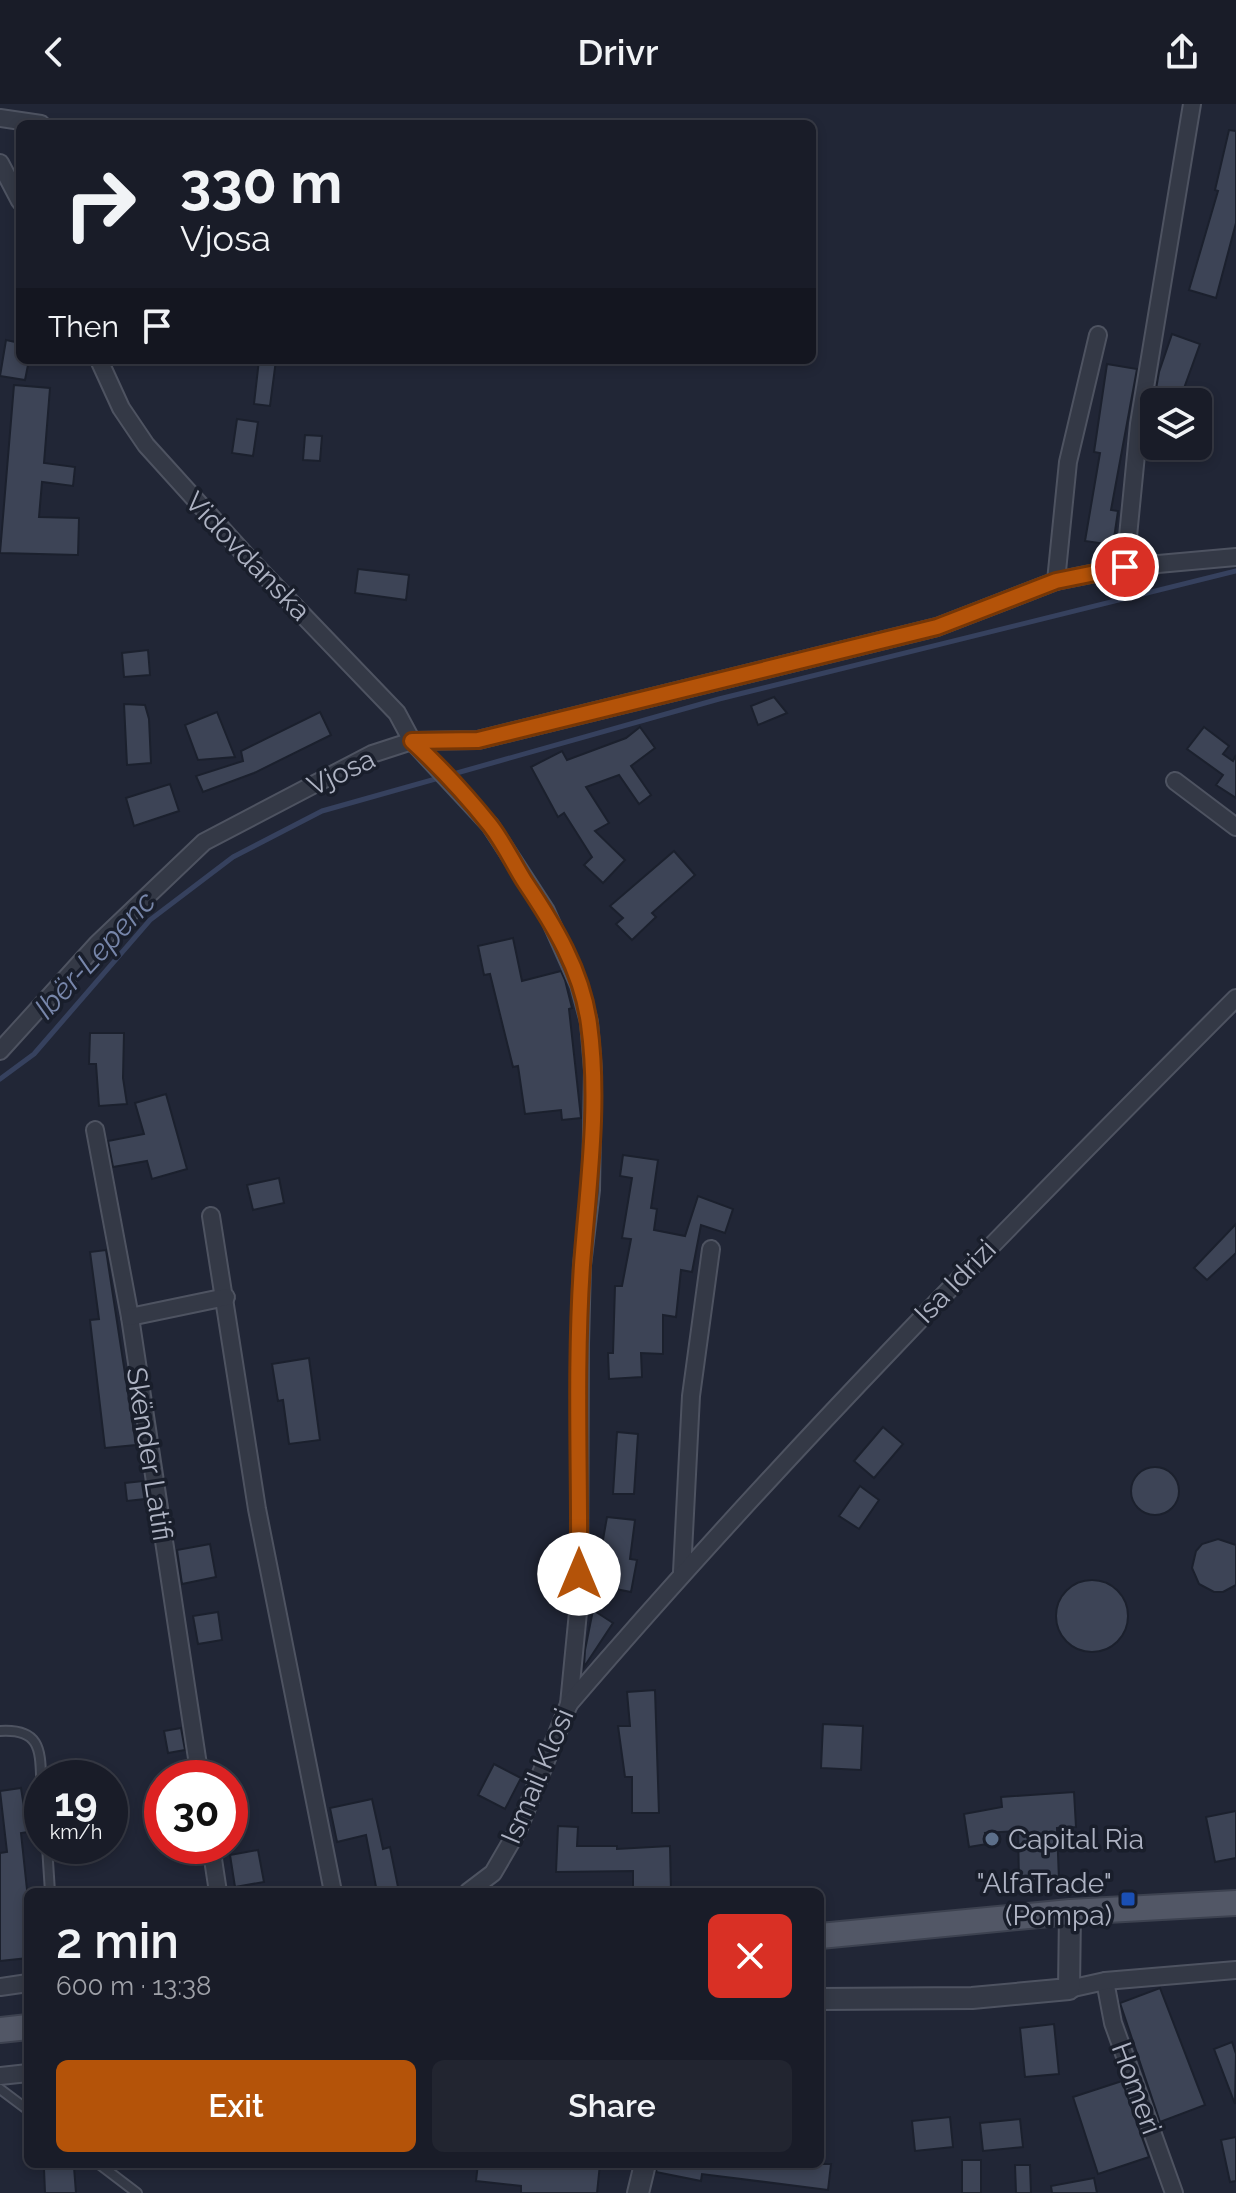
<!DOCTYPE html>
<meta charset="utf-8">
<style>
:root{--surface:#191c28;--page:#222530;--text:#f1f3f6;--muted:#9fa1a8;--line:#373a45;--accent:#b45309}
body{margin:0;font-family:Raleway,sans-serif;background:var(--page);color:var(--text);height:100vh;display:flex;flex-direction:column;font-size:30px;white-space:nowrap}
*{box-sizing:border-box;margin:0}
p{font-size:26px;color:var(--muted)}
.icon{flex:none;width:44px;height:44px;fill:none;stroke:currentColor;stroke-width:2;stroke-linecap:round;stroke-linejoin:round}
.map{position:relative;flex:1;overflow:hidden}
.details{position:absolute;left:24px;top:1784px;width:800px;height:280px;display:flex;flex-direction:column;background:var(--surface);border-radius:12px;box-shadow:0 4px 12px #0003,0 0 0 2px var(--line)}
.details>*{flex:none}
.top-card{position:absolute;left:16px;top:16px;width:800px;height:244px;border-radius:12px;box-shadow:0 4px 12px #0003,0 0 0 2px var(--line);background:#191c28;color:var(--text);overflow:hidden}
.controls{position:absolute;left:1140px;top:284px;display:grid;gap:16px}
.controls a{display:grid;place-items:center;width:72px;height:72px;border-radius:12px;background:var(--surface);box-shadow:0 4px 12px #0003,0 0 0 2px var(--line);font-size:40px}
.speed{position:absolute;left:24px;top:1656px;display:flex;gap:16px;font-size:40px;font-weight:700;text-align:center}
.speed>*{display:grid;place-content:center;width:104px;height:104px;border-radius:50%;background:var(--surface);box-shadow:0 4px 12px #0003,0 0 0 2px var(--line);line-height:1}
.speed small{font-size:20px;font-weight:400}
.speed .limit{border:12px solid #d22;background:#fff;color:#111}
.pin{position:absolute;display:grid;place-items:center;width:68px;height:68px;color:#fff;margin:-34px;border:4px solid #fff;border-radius:50%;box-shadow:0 2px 8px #0007}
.me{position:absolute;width:88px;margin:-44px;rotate:0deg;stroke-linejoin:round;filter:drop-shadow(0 0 6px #0008)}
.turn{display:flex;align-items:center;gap:28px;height:168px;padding:0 32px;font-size:36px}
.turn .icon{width:104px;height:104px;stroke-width:2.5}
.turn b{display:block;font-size:56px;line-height:68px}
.then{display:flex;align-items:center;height:76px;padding:0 32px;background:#0003;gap:16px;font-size:30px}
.round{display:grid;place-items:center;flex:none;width:84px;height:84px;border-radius:12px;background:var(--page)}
.headline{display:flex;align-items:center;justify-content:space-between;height:136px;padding:0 32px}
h1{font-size:48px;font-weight:600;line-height:60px}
.button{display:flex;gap:16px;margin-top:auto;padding:16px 32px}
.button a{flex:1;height:92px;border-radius:12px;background:var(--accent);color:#fff;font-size:32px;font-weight:600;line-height:92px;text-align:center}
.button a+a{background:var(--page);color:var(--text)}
header{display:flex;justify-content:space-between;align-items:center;height:104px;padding:0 32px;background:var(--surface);font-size:36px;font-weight:600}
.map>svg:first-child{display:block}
</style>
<header><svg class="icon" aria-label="back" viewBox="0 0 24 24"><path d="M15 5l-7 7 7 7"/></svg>Drivr<svg class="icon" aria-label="share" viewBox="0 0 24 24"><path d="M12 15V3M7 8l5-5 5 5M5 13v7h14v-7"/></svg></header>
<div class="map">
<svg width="1236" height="2089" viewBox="0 0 1236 2089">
<rect width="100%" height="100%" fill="#212636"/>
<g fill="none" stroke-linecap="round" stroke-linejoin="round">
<polyline stroke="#36415e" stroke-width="5" points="0,975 34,950 150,816 233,753 322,707 719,595 1236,467"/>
</g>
<g fill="#3d4456" stroke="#1b202d" stroke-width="2">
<polygon points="1229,26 1236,27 1236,119 1216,194 1189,186 1218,87 1215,86"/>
<polygon points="1172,230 1200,240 1179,298 1154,298 1154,320 1150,319 1159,268"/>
<polygon points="6,236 20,239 20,256 29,256 25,276 0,272"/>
<polygon points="259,256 276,256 270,302 254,300"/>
<polygon points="1107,260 1137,265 1111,406 1118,407 1113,441 1085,437 1100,349 1094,348"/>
<polygon points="14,281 50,284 44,359 75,363 73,382 42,378 39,413 79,414 78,451 0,449"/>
<polygon points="237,315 258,318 253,352 232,349"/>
<polygon points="305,331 322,332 320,357 303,356"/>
<polygon points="358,465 409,471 406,496 355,489"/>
<polygon points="148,546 150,571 124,573 122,549"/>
<polygon points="774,593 787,609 758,621 751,602"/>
<polygon points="124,600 145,601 149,615 151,659 127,661"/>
<polygon points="217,608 235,653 198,656 185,621"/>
<polygon points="320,608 331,631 254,669 203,688 196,672 243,657 241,647"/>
<polygon points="640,623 655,644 631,662 651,691 639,700 619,671 586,683 609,719 595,727 625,756 603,779 584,761 592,753 564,709 558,713 531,663 562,647 567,656 626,634"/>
<polygon points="1204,623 1229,642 1223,650 1233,657 1236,651 1236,694 1216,681 1223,671 1187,645"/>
<polygon points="170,680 179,707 134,722 126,694"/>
<polygon points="674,747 695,771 652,809 656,813 632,836 616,820 623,814 610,802"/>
<polygon points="513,834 522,877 561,867 565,876 572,904 569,905 581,1014 562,1016 561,1006 525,1010 518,962 513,963 490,870 484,871 478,842"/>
<polygon points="90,929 124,929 123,974 127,1000 99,1002 96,960 89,960"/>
<polygon points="166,990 187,1065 152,1075 147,1057 113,1063 108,1037 144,1030 135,999"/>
<polygon points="623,1051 658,1056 651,1104 657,1105 654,1126 685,1132 698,1092 733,1105 725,1129 701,1121 692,1168 681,1166 676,1213 663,1211 663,1250 641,1249 642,1273 609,1275 608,1249 613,1249 615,1182 622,1182 631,1135 622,1134 632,1074 620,1072"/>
<polygon points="279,1074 284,1099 253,1106 247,1081"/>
<polygon points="1236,1120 1236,1149 1207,1176 1194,1164"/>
<polygon points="106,1146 136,1341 105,1344 90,1216 99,1215 90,1148"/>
<polygon points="309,1254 320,1336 289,1340 283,1296 278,1297 272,1260"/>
<polygon points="883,1323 903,1340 874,1374 854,1357"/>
<polygon points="617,1328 638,1330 634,1390 613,1390"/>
<circle cx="1155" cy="1387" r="24"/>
<polygon points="143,1377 145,1395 127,1397 125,1379"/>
<polygon points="860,1382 879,1396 859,1425 839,1412"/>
<polygon points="607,1413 635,1416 630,1455 637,1456 631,1488 595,1481"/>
<polygon points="1218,1435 1236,1441 1236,1481 1223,1488 1214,1488 1199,1480 1192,1464 1196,1447 1202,1440"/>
<polygon points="210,1440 216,1473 182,1480 177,1446"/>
<circle cx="1092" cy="1512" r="36"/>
<polygon points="593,1506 613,1519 584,1563 585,1546"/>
<polygon points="218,1508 222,1536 198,1540 193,1512"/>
<polygon points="655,1586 659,1709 632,1709 632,1673 625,1673 618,1622 630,1622 627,1588"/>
<polygon points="823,1620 863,1622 861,1666 821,1664"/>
<polygon points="181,1624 185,1646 168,1649 164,1627"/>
<polygon points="494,1660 521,1674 505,1705 478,1691"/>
<polygon points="21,1684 28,1728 21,1729 28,1795 28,1854 0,1857 0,1749 7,1748 0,1687"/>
<polygon points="1074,1688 1076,1723 1057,1724 1059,1776 1019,1777 1018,1727 985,1729 987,1740 969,1743 964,1710 1002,1703 1001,1693"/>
<polygon points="372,1695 383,1745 390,1743 399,1788 377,1788 366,1731 337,1738 330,1704"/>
<polygon points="1236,1707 1236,1754 1215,1758 1206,1713"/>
<polygon points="558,1722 578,1723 577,1742 617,1742 617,1745 670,1742 671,1788 633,1788 633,1767 556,1768"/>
<polygon points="258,1746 264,1778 235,1783 230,1751"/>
<polygon points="1160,1884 1205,2001 1160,2018 1120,1899"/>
<polygon points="1054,1920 1059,1970 1025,1973 1020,1924"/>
<polygon points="1232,1938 1236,1950 1235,2000 1214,1945"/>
<polygon points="1122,1977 1149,2053 1098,2070 1073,1993"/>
<polygon points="950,2013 953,2043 915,2047 912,2017"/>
<polygon points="1020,2015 1023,2043 983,2047 980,2019"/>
<polygon points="1236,2033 1236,2077 1230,2078 1221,2036"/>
<rect x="962" y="2056" width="19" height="33"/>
<polygon points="478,2060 600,2060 597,2089 521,2089 521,2082 476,2077"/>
<polygon points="658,2060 831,2060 828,2086 702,2070 701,2077 656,2068"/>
<polygon points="1015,2061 1030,2061 1031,2089 1016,2089"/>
<polygon points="74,2063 76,2089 45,2089 44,2065"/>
<polygon points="1094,2074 1097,2089 1052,2089 1051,2082"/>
</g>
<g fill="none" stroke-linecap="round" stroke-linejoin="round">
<defs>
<g id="service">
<path d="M0,1627C47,1624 39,1654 42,1690"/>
<polyline points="47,1742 50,1788"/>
<polyline points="0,1985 28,2006"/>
<polyline points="99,2060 137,2089"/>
</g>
<g id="minor">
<polyline points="0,14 41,20"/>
<polyline points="0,59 20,97"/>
<polyline points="99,256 121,304 146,341 250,456 397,609 412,637 490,721 546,807 579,881 589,918 593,966 591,1086 582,1161 580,1240 579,1498 569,1600 518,1726 493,1769 468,1788"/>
<polyline points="1125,463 1139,320 1192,0"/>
<polyline points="1056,477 1068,358 1098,231"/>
<polyline points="1175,677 1236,723"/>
<polyline points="0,947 97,840 204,738 372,650 412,637 478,636 937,523 1056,477 1125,463 1236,453"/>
<polyline points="95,1026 130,1213 200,1674"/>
<polyline points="211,1112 257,1405 333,1788"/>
<polyline points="130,1213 226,1193"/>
<polyline points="682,1468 691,1292 711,1145"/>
<path d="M569,1600C780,1354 1007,1124 1236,894"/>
<polyline points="211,1742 218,1788"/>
<polyline points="1105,1877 1113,1919 1174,2089"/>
<polyline points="0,1883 28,1879"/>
<polyline points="1069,1885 1105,1877 1236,1866"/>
<polyline points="0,1972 28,1969"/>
</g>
<g id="tertiary">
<polyline points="820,1895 972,1894 1069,1885 1070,1808"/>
<polyline points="638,2089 645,2060"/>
</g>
<g id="primary">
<polyline points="820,1832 1070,1808 1236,1799"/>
<polyline points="0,1926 28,1923"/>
</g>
</defs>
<use href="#service" stroke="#4e5361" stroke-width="12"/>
<use href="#minor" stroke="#4e5361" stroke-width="20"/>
<use href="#tertiary" stroke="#4e5361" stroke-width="24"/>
<use href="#primary" stroke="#3d4250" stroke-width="28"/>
<use href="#service" stroke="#343946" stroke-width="8"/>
<use href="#minor" stroke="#343946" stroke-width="16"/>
<use href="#tertiary" stroke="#343946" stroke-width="20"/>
<use href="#primary" stroke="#525766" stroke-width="24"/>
</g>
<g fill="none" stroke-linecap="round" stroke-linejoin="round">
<defs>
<path id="route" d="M579,1470C580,1368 575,1264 582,1161C588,1082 600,1000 589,920C582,867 554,821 525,778C513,759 504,739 490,721C466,691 440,663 412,637L478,636L937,523L1056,477L1125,463"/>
</defs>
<use href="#route" stroke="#753606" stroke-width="20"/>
<use href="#route" stroke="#b45309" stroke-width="14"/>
</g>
<circle fill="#5c6f8a" stroke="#191e2b" stroke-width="3" cx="992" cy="1735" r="8"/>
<rect fill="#1a4fb4" stroke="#191e2b" stroke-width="3" x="1120" y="1787" width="16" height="16" rx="4"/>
<g text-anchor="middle" stroke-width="7" stroke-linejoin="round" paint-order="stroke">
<g font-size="28" fill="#aeb3c3" stroke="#191e2b">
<text transform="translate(248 452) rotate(46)" y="10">Vidovdanska</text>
<text transform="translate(341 668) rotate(-26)" y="10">Vjosa</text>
<text transform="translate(955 1177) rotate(-46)" y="10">Isa Idrizi</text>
<text transform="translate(150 1350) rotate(81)" y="10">Skënder Latifi</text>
<text transform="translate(537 1672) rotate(-67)" y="10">Ismail Klosi</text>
<text transform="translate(1137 1984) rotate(70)" y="10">Homeri</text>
</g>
<g font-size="28" fill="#aeb3c3" stroke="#191e2b" text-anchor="start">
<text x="1008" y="1745">Capital Ria</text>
<text x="1112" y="1789" text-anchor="end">"AlfaTrade"<tspan x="1112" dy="32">(Pompa)</tspan></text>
</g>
<g font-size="30" font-style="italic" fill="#7786aa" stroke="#191e2b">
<text transform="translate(95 851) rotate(-47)" y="10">Ibër-Lepenc</text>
</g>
</g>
</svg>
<div class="controls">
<a><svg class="icon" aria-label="layers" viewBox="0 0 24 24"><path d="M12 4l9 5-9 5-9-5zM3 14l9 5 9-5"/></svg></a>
</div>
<div class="speed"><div>19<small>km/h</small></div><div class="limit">30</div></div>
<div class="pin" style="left:1125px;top:463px;background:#d93025"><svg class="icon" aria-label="arrive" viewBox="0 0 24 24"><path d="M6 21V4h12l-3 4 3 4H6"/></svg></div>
<svg class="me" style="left:579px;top:1470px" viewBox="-20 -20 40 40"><circle r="19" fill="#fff"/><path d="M0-13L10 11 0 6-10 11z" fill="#b45309"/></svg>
<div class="top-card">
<div class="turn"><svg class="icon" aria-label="right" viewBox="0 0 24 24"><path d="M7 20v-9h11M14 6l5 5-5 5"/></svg><div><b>330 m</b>Vjosa</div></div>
<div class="then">Then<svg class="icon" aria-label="arrive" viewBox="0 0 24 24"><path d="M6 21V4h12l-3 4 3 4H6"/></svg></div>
</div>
<section class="details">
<div class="headline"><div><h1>2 min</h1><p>600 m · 13:38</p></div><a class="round" style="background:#d93025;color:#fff"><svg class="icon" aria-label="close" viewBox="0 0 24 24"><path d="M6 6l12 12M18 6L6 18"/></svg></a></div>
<div class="button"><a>Exit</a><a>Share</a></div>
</section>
</div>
